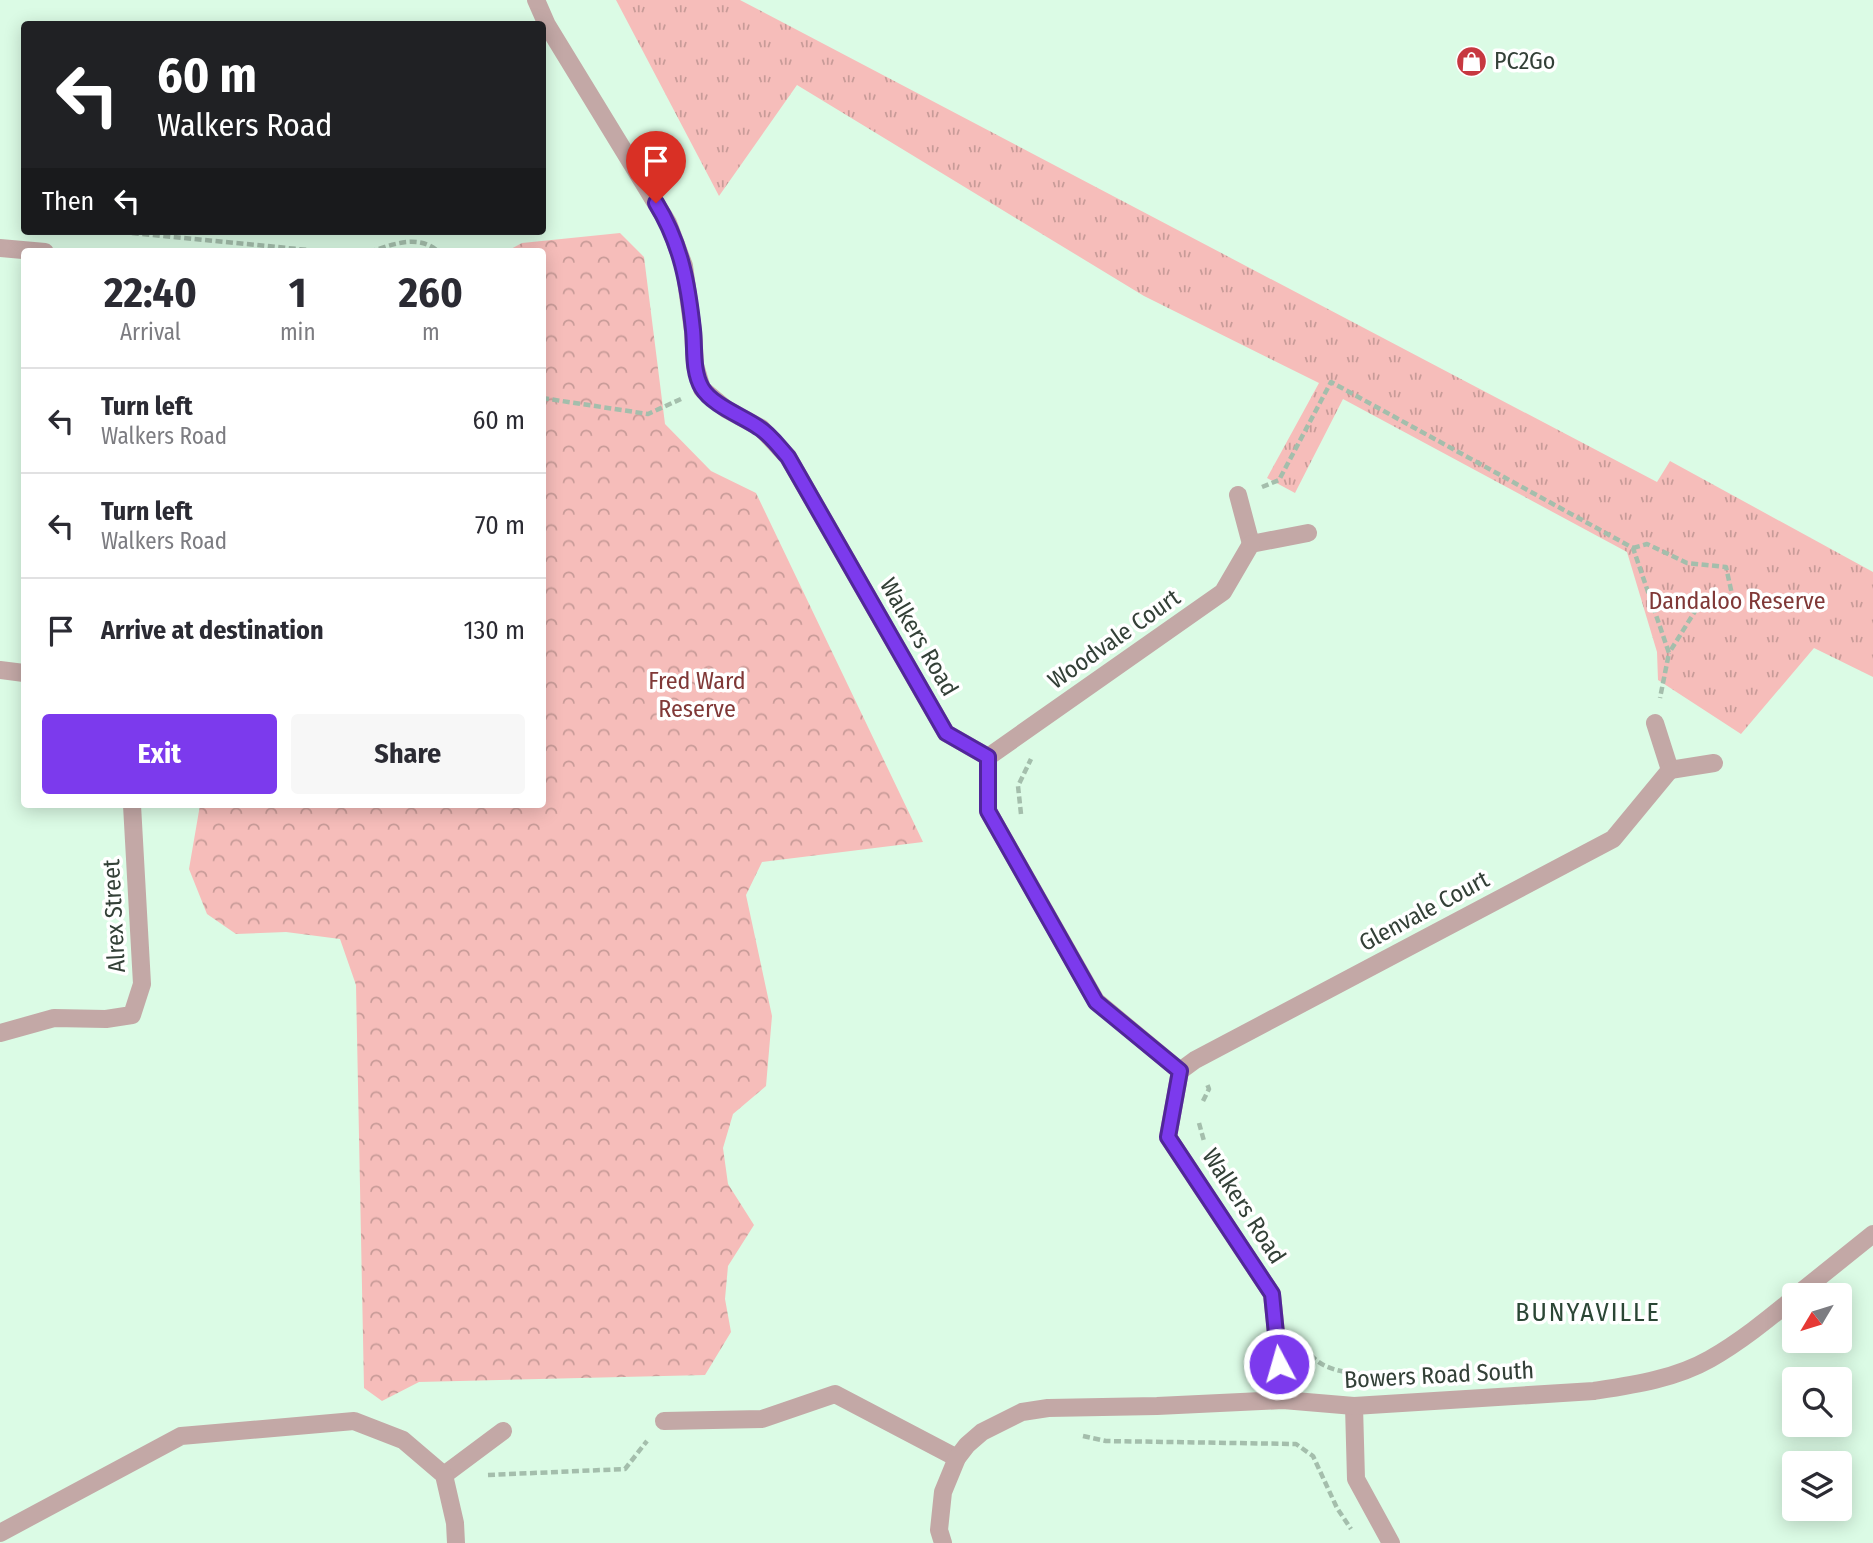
<!DOCTYPE html>
<style>
:root{--surface:#fff;--page:#f7f7f7;--text:#2b2b33;--muted:#7c7c81;--line:#e1e1e2;--accent:#7c3aed}
body{margin:0;font-family:"Fira Sans Condensed",sans-serif;background:var(--page);color:var(--text);height:100vh;display:flex;flex-direction:column;font-size:26px;white-space:nowrap}
*{box-sizing:border-box;margin:0}
p{font-size:23px;color:var(--muted)}
.icon{flex:none;width:38px;height:38px;fill:none;stroke:currentColor;stroke-width:2;stroke-linecap:round;stroke-linejoin:round}
.map{position:relative;flex:1;overflow:hidden}
.sheet{position:absolute;left:21px;top:248px;width:525px;height:560px;display:flex;flex-direction:column;background:var(--surface);border-radius:7px;box-shadow:0 4px 18px #0003}
.sheet>*{flex:none}
.hud{position:absolute;left:21px;top:21px;width:525px;height:214px;border-radius:7px;box-shadow:0 4px 18px #0003;background:#202124;color:#fff;overflow:hidden}
.needle{width:46px;rotate:232deg}
.controls{position:absolute;left:1782px;top:1283px;display:grid;gap:14px}
.controls a{display:grid;place-items:center;width:70px;height:70px;border-radius:7px;background:var(--surface);box-shadow:0 4px 18px #0003;font-size:35px}
.pin{position:absolute;display:grid;place-items:center;width:60px;height:60px;color:#fff;margin:-72px -30px;border-radius:50% 50% 50% 0;rotate:-45deg;box-shadow:0 0 7px #0007}
.pin .icon{rotate:45deg}
.me{position:absolute;width:77px;margin:-38px;rotate:354deg;stroke-linejoin:round;filter:drop-shadow(0 0 5px #0008)}
.turn{display:flex;align-items:center;gap:24px;height:147px;padding:0 21px;font-size:32px}
.turn .icon{width:91px;height:91px;stroke-width:2.5}
.turn b{display:block;font-size:49px;line-height:60px}
.then{display:flex;align-items:center;height:66px;padding:0 21px;background:#0003;gap:14px;font-size:26px}
.eta{display:flex;justify-content:space-evenly;align-items:center;height:119px;text-align:center}
.eta b{font-size:42px;font-weight:700;line-height:49px}
.button{display:flex;gap:14px;margin-top:auto;padding:14px 21px}
.button a{flex:1;height:80px;border-radius:7px;background:var(--accent);color:#fff;font-size:28px;font-weight:700;line-height:80px;text-align:center}
.button a+a{background:var(--page);color:var(--text)}
ul{padding:0;list-style:none}
li{display:flex;align-items:center;gap:21px;height:105px;padding:0 21px;border-top:2px solid var(--line)}
li div{flex:1}
li b{display:block;font-size:26px}
li em{font-style:normal}
.map>svg:first-child{display:block}
</style>
<div class="map">
<svg width="1873" height="1543" viewBox="0 0 1873 1543">
<defs>
<pattern id="grass-tufts" width="24" height="20" patternUnits="userSpaceOnUse" patternTransform="scale(1.75)"><rect width="24" height="20" fill="#f6bdba"/><path d="M3 7l-1-3M5 7V3M7 7l1-3M15 17l-1-3M17 17v-4M19 17l1-3" fill="none" stroke="#c89b98"/></pattern>
<pattern id="forest-crowns" width="20" height="18" patternUnits="userSpaceOnUse" patternTransform="scale(1.75)"><rect width="20" height="18" fill="#f6bdba"/><path d="M2 6a3 3 0 1 1 6 0M12 15a3 3 0 1 1 6 0" fill="none" stroke="#c89b98"/></pattern>
</defs>
<rect width="100%" height="100%" fill="#dbfbe5"/>
<polygon fill="url(#grass-tufts)" points="616,0 740,0 1657,482 1670,461 1873,572 1873,677 1814,648 1741,734 1658,680 1657,652 1627,552 1343,399 1295,493 1267,478 1319,383 1144,296 797,85 719,196"/>
<polygon fill="url(#forest-crowns)" points="620,233 644,257 665,424 711,471 756,493 923,842 762,862 746,895 772,1016 766,1086 733,1114 723,1148 728,1184 754,1225 728,1266 725,1299 731,1332 705,1375 419,1382 382,1401 364,1388 356,985 340,939 286,932 236,934 207,914 189,869 200,805 542,805 542,252 505,252 522,243"/>
<g fill="none" stroke-linecap="round" stroke-linejoin="round">
<g stroke="#a4beac" stroke-width="4.5" stroke-dasharray="7 3.5" stroke-linecap="butt">
<polyline points="111,231 329,252"/>
<path d="M369,252C392,245 418,233 439,252"/>
<polyline points="542,398 648,414 681,399"/>
<polyline points="1262,487 1279,480 1331,382 1633,548 1669,653 1660,698"/>
<polyline points="1633,548 1647,544 1687,563 1726,567 1733,599 1697,608 1669,653"/>
<polyline points="1021,814 1018,786 1031,759"/>
<polyline points="1203,1101 1209,1089 1207,1084"/>
<polyline points="1199,1123 1204,1141"/>
<path d="M1305,1346C1321,1379 1368,1373 1398,1374"/>
<polyline points="1083,1436 1106,1441 1296,1444 1313,1456 1337,1508 1351,1529"/>
<polyline points="488,1475 625,1469 647,1441"/>
</g>
<g stroke="#c3a8a6" stroke-width="18">
<polyline points="536,0 547,25 668,223 684,266 693,331 695,365 702,389 726,409 761,428 788,457 946,733 988,757 988,811 1096,1001 1180,1071 1168,1137 1272,1294 1283,1400"/>
<polyline points="0,248 45,252"/>
<polyline points="1238,495 1251,544 1308,533"/>
<polyline points="0,670 24,673"/>
<polyline points="1655,723 1670,770 1714,763"/>
<polyline points="988,757 1223,592 1251,544"/>
<polyline points="0,1033 54,1018 106,1019 132,1015 142,984 132,805"/>
<polyline points="1180,1071 1195,1060 1613,839 1670,770"/>
<polyline points="1797,1295 1873,1234"/>
<polyline points="1354,1406 1356,1479 1391,1543"/>
<polyline points="664,1421 762,1419 835,1394 957,1458"/>
<polyline points="444,1475 503,1431"/>
<polyline points="0,1533 181,1436 354,1421 403,1440 444,1475 455,1523 456,1543"/>
<path d="M943,1543L939,1530L943,1492L957,1458L967,1445L982,1432L1022,1412L1048,1408L1157,1406L1283,1400L1354,1406L1594,1391C1633,1385 1675,1379 1710,1359C1740,1342 1767,1320 1794,1298"/>
</g>
</g>
<g fill="none" stroke-linecap="round" stroke-linejoin="round">
<defs>
<path id="route" d="M656,203C681,244 688,283 693,330C695,348 692,371 702,388C712,405 742,416 758,427C770,434 779,447 788,457L946,733L988,757V811L1096,1002L1180,1071L1168,1137L1272,1294L1279,1364"/>
</defs>
<use href="#route" stroke="#51269a" stroke-width="18"/>
<use href="#route" stroke="#7c3aed" stroke-width="12"/>
</g>
<defs>
<symbol id="shop-disc" viewBox="-11 -11 22 22"><circle r="9.5" fill="#c73840" stroke="#fff"/><path d="M-5-2.5h2.3a2.7 3.5 0 0 1 5.4 0H5L5.5 6h-11ZM-1.5-2.5h3a1.5 2.3 0 0 0-3 0Z" fill="#fff"/></symbol>
</defs>
<g fill-rule="evenodd">
<use href="#shop-disc" x="1454" y="44" width="35" height="35"/>
</g>
<g text-anchor="middle" stroke-width="7" stroke-linejoin="round" paint-order="stroke">
<g font-size="24" fill="#334037" stroke="#fff" text-anchor="start">
<text x="1494" y="69">PC2Go</text>
</g>
<g font-size="24" fill="#803837" stroke="#fff">
<text x="1737" y="609">Dandaloo Reserve</text>
<text x="697" y="689">Fred Ward<tspan x="697" dy="28">Reserve</tspan></text>
</g>
<g font-size="24" fill="#334037" stroke="#fff">
<text transform="translate(919 637) rotate(60)" y="8">Walkers Road</text>
<text transform="translate(1114 639) rotate(-35)" y="8">Woodvale Court</text>
<text transform="translate(1424 911) rotate(-28)" y="8">Glenvale Court</text>
<text transform="translate(114 916) rotate(-93)" y="8">Alrex Street</text>
<text transform="translate(1244 1206) rotate(57)" y="8">Walkers Road</text>
<text transform="translate(1439 1375) rotate(-3)" y="8">Bowers Road South</text>
</g>
<g font-size="26" letter-spacing="2" fill="#2b4635" stroke="#fff">
<text x="1588" y="1321">BUNYAVILLE</text>
</g>
</g>
</svg>
<div class="controls">
<a><svg class="needle" viewBox="-14 -14 28 28"><path d="M0-13l5 13h-10z" fill="#e53935"/><path d="M0 13l5-13h-10z" fill="#7c7c81"/></svg></a>
<a><svg class="icon" aria-label="search" viewBox="0 0 24 24"><circle cx="10" cy="10" r="6"/><path d="M15 15l6 6"/></svg></a>
<a><svg class="icon" aria-label="layers" viewBox="0 0 24 24"><path d="M12 4l9 5-9 5-9-5zM3 14l9 5 9-5"/></svg></a>
</div>
<div class="pin" style="left:656px;top:203px;background:#d93025"><svg class="icon" aria-label="arrive" viewBox="0 0 24 24"><path d="M6 21V4h12l-3 4 3 4H6"/></svg></div>
<svg class="me" style="left:1279px;top:1364px" viewBox="-20 -20 40 40"><circle r="17" fill="#7c3aed" stroke="#fff" stroke-width="3"/><path d="M0-11L8 9 0 5-8 9z" fill="#fff"/></svg>
<div class="hud">
<div class="turn"><svg class="icon" aria-label="left" viewBox="0 0 24 24"><path d="M17 20v-9H6M10 6l-5 5 5 5"/></svg><div><b>60 m</b>Walkers Road</div></div>
<div class="then">Then<svg class="icon" aria-label="left" viewBox="0 0 24 24"><path d="M17 20v-9H6M10 6l-5 5 5 5"/></svg></div>
</div>
<section class="sheet">
<div class="eta">
<div><b>22:40</b><p>Arrival</p></div>
<div><b>1</b><p>min</p></div>
<div><b>260</b><p>m</p></div>
</div>
<ul>
<li><svg class="icon" aria-label="left" viewBox="0 0 24 24"><path d="M17 20v-9H6M10 6l-5 5 5 5"/></svg><div><b>Turn left</b><p>Walkers Road</p></div><em>60 m</em></li>
<li><svg class="icon" aria-label="left" viewBox="0 0 24 24"><path d="M17 20v-9H6M10 6l-5 5 5 5"/></svg><div><b>Turn left</b><p>Walkers Road</p></div><em>70 m</em></li>
<li><svg class="icon" aria-label="arrive" viewBox="0 0 24 24"><path d="M6 21V4h12l-3 4 3 4H6"/></svg><div><b>Arrive at destination</b></div><em>130 m</em></li>
</ul>
<div class="button"><a>Exit</a><a>Share</a></div>
</section>
</div>
